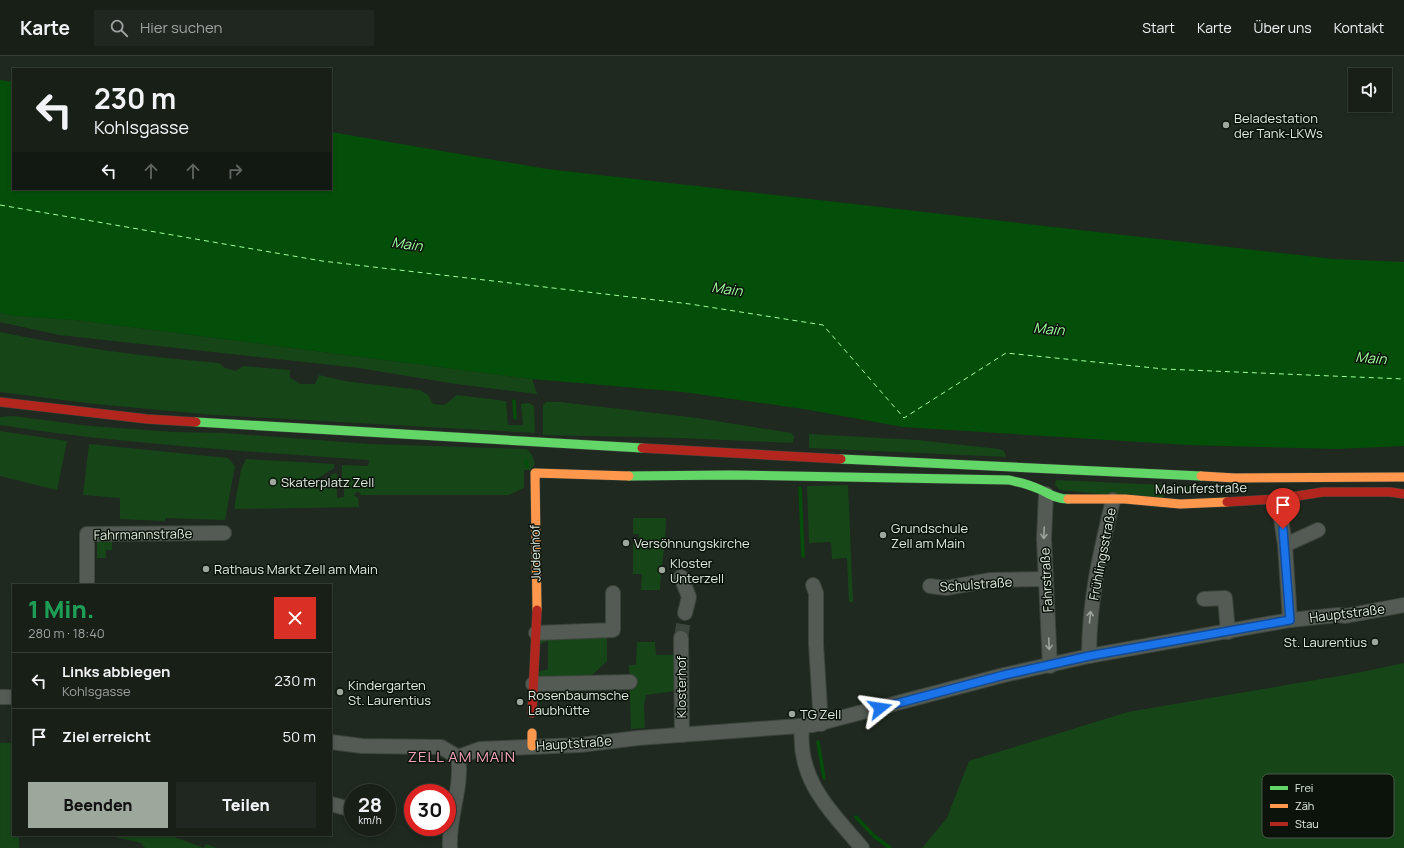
<!DOCTYPE html>
<html lang="de">
<meta charset="utf-8">
<style>
:root{--surface:#171f17;--page:#202720;--text:#f1f3f6;--muted:#9ea2a1;--line:#363d36;--accent:#9da89c}
body{margin:0;font-family:Manrope,sans-serif;background:var(--page);color:var(--text);height:100vh;display:flex;flex-direction:column;font-size:15px;white-space:nowrap}
*{box-sizing:border-box;margin:0}
p{font-size:13px;color:var(--muted)}
.icon{flex:none;width:22px;height:22px;fill:none;stroke:currentColor;stroke-width:2;stroke-linecap:round;stroke-linejoin:round}
.map{position:relative;flex:1;overflow:hidden}
.details{position:absolute;left:12px;top:528px;width:320px;height:252px;display:flex;flex-direction:column;background:var(--surface);border-radius:0px;box-shadow:0 2px 6px #0003,0 0 0 1px var(--line)}
.details>*{flex:none}
.hud{position:absolute;left:12px;top:12px;width:320px;height:122px;border-radius:0px;box-shadow:0 2px 6px #0003,0 0 0 1px var(--line);background:#171f17;color:var(--text);overflow:hidden}
.controls{position:absolute;left:1348px;top:12px;display:grid;gap:8px}
.controls a{display:grid;place-items:center;width:44px;height:44px;border-radius:0px;background:var(--surface);box-shadow:0 2px 6px #0003,0 0 0 1px var(--line);font-size:20px}
.speed{position:absolute;left:344px;top:728px;display:flex;gap:8px;font-size:20px;font-weight:700;text-align:center}
.speed>*{display:grid;place-content:center;width:52px;height:52px;border-radius:50%;background:var(--surface);box-shadow:0 2px 6px #0003,0 0 0 1px var(--line);line-height:1}
.speed small{font-size:10px;font-weight:400}
.speed .limit{border:6px solid #d22;background:#fff;color:#111}
.pin{position:absolute;display:grid;place-items:center;width:34px;height:34px;color:#fff;margin:-41px -17px;border-radius:50% 50% 50% 0;rotate:-45deg;box-shadow:0 0 4px #0007}
.pin .icon{rotate:45deg}
.me{position:absolute;width:44px;margin:-22px;rotate:75deg;stroke-linejoin:round;filter:drop-shadow(0 0 3px #0008)}
.turn{display:flex;align-items:center;gap:14px;height:84px;padding:0 16px;font-size:18px}
.turn .icon{width:52px;height:52px;stroke-width:2.5}
.turn b{display:block;font-size:28px;line-height:34px}
.lanes{display:flex;align-items:center;height:38px;padding:0 16px;background:#0003;justify-content:center;gap:20px;direction:ltr}
.lanes .off{opacity:.35}
.round{display:grid;place-items:center;flex:none;width:42px;height:42px;border-radius:0px;background:var(--page)}
.head{display:flex;align-items:center;justify-content:space-between;height:68px;padding:0 16px}
h1{font-size:24px;font-weight:800;line-height:30px;color:#1e9e55}
.primary-button{display:flex;gap:8px;margin-top:auto;padding:8px 16px}
.primary-button a{flex:1;height:46px;border-radius:0px;background:var(--accent);color:#111;font-size:16px;font-weight:800;line-height:46px;text-align:center}
.primary-button a+a{background:var(--page);color:var(--text)}
ul{padding:0;list-style:none}
li{display:flex;align-items:center;gap:12px;height:56px;padding:0 16px;border-top:1px solid var(--line)}
li div{flex:1}
li b{display:block;font-size:15px}
li em{font-style:normal}
header{display:flex;align-items:center;gap:24px;box-sizing:border-box;height:56px;padding:0 20px;background:var(--surface);border-bottom:1px solid var(--line)}
header strong{font-size:19px}
nav{display:flex;gap:22px;margin-inline-start:auto;font-size:14px}
.search{width:280px;height:36px;background:var(--page);display:flex;align-items:center;gap:10px;box-sizing:border-box;padding:0 14px;border-radius:0px;color:var(--muted);font-size:15px}
.map>svg:first-child{display:block}
</style>
<header>
<strong>Karte</strong>
<div class="search"><svg class="icon" aria-label="search" viewBox="0 0 24 24"><circle cx="10" cy="10" r="6"/><path d="M15 15l6 6"/></svg>Hier suchen</div>
<nav><a>Start</a><a>Karte</a><a>Über uns</a><a>Kontakt</a></nav>
</header>
<div class="map">
<svg width="1404" height="792" viewBox="0 0 1404 792">
<rect width="100%" height="100%" fill="#1f291f"/>
<g fill="#164618">
<polygon points="0,257 15,260 76,264 532,323 537,338 456,328 359,312 59,279 0,266"/>
<path d="M0,276C73,291 145,301 219,307L225,312L236,315L243,310L290,314V322L301,328H315L319,319L344,325L420,334L428,339L433,348L444,349L457,339L506,345L508,369H523L521,348L529,347L534,350L535,377L215,359L95,348L0,336Z"/>
<polygon points="546,346 560,346 697,362 791,377 794,381 793,387 681,382 543,379 543,349"/>
<path d="M13,360L90,370L174,376L224,377L370,388L527,393L532,399L535,408L530,414H524V432L509,439H361L358,435L354,439L358,442L359,451L234,453L241,414L246,403L334,408V412L315,424L318,429L334,417L337,418V442L344,441V430H348L347,426L342,427V409L368,410L369,404C246,395 122,388 0,369V361Z"/>
<polygon points="0,375 67,385 57,434 0,420"/>
<polygon points="809,378 917,384 999,393 1004,395 1006,401 809,392"/>
<polygon points="89,388 228,402 235,410 225,464 165,462 165,465 120,463 120,442 83,439"/>
<polygon points="1056,424 1230,432 1232,436 1166,435 1162,444 1060,434 1055,429"/>
<polygon points="848,429 853,546 849,546 847,502 832,503 831,486 809,487 807,430"/>
<path d="M633,462H666C666,487 661,510 660,534H641L642,518H633V487H639V478H633Z"/>
<polygon points="97,484 112,484 112,494 106,494 106,502 97,502"/>
<polygon points="538,579 607,579 607,605 590,621 537,621 537,616 548,613 548,585 538,589"/>
<polygon points="637,586 655,586 656,599 676,599 675,635 646,639 644,650 645,672 631,673 629,609 636,609"/>
<polygon points="1404,607 1404,792 922,792 947,762 969,705 1128,656 1357,617"/>
<polygon points="0,687 13,687 13,779 19,779 19,792 0,792"/>
<polygon points="107,779 169,779 204,792 206,788 217,792 145,792 141,787"/>
</g>
<polygon fill="#034f09" points="0,24 13,26 13,133 331,133 331,76 547,113 1334,203 1404,206 1404,390 1337,393 1188,389 903,371 804,353 683,336 532,323 76,264 15,260 0,257"/>
<g fill="none" stroke-linecap="round" stroke-linejoin="round">
<g stroke="#034f09" stroke-width="3.5">
<polyline points="514,345 515,362"/>
<polyline points="526,405 527,410"/>
<polyline points="800,432 803,500"/>
<polyline points="818,686 824,722"/>
<polyline points="856,761 874,780 890,792"/>
</g>
<polyline stroke="#a0ff9e" stroke-width="1" stroke-dasharray="5 4" stroke-linecap="butt" points="0,149 322,205 690,248 823,269 904,362 1006,297 1164,313 1404,323"/>
<polyline stroke="#3c463c" stroke-width="14" stroke-dasharray="14 7" stroke-linecap="butt" points="681,582 685,557"/>
<defs>
<g id="street">
<polyline points="1046,438 1044,483 1050,610"/>
<polyline points="1278,443 1285,489 1290,564"/>
<polyline points="1285,489 1318,474"/>
<polyline points="681,521 689,541 685,557"/>
<polyline points="87,529 87,478 224,477"/>
<polyline points="813,529 816,537 816,588 821,668"/>
<polyline points="930,530 946,532 991,524 1045,523"/>
<polyline points="1204,543 1225,542 1228,576"/>
<polyline points="536,577 613,574 613,537"/>
<polyline points="681,582 682,679"/>
<path d="M1089,600C1089,545 1100,497 1113,444"/>
<polyline points="533,628 630,626"/>
<polyline points="0,641 13,641"/>
<path d="M802,671C797,724 830,754 862,792"/>
<polyline points="331,686 362,690 441,691 458,701"/>
<polyline points="458,701 480,693 580,689 638,682 813,669 1004,619 1089,600 1290,564 1338,559 1345,560 1404,549"/>
<polyline points="331,748 353,754"/>
<path d="M450,792C448,761 463,731 458,701"/>
</g>
<g id="fast">
<polyline points="196,366 642,392"/>
<polyline points="841,403 1201,420"/>
<path d="M629,420L730,419L1009,424C1016,426 1024,427 1031,430C1045,434 1053,443 1068,443"/>
</g>
<g id="slow">
<polyline points="1201,420 1235,422 1404,421"/>
<polyline points="1068,443 1125,443 1180,448 1227,446"/>
<polyline points="537,554 535,417 629,420"/>
<polyline points="532,677 532,690"/>
</g>
<g id="jam">
<polyline points="0,346 147,363 196,366"/>
<polyline points="642,392 841,403"/>
<polyline points="1227,446 1278,443 1323,436 1390,436 1404,438"/>
<polyline points="532,657 537,554"/>
</g>
</defs>
<use href="#street" stroke="#3c453c" stroke-width="16"/>
<use href="#fast" stroke="#3c453c" stroke-width="10"/>
<use href="#slow" stroke="#3c453c" stroke-width="10"/>
<use href="#jam" stroke="#3c453c" stroke-width="10"/>
<use href="#street" stroke="#545b54" stroke-width="14"/>
<use href="#fast" stroke="#63d668" stroke-width="9"/>
<use href="#slow" stroke="#ff974d" stroke-width="9"/>
<use href="#jam" stroke="#b3261e" stroke-width="9"/>
</g>
<defs><path id="oneway-shaft" d="M-6 0H5M1.5-3L5.5 0L1.5 3" fill="none" stroke-width="1.6" stroke-linecap="round" stroke-linejoin="round"/></defs>
<g stroke="#9aa49a">
<use href="#oneway-shaft" transform="translate(1044 477) rotate(92)"/>
<use href="#oneway-shaft" transform="translate(1090 561) rotate(-85)"/>
<use href="#oneway-shaft" transform="translate(1049 588) rotate(87)"/>
</g>
<g fill="none" stroke-linecap="round" stroke-linejoin="round">
<defs>
<polyline id="route" points="880,652 1004,619 1089,600 1290,564 1283,473"/>
</defs>
<use href="#route" stroke="#114b97" stroke-width="10"/>
<use href="#route" stroke="#1a73e8" stroke-width="7"/>
</g>
<g fill="#9da89c" stroke="#0b130b" stroke-width="1.5">
<circle cx="1226" cy="69" r="4"/>
<circle cx="273" cy="426" r="4"/>
<circle cx="883" cy="479" r="4"/>
<circle cx="626" cy="487" r="4"/>
<circle cx="206" cy="513" r="4"/>
<circle cx="662" cy="514" r="4"/>
<circle cx="1375" cy="586" r="4"/>
<circle cx="340" cy="636" r="4"/>
<circle cx="520" cy="646" r="4"/>
<circle cx="792" cy="658" r="4"/>
</g>
<g text-anchor="middle" stroke-width="3" stroke-linejoin="round" paint-order="stroke">
<g font-size="13" fill="#e1ece0" stroke="#0b130b" text-anchor="start">
<text x="1234" y="67">Beladestation<tspan x="1234" dy="15">der Tank-LKWs</tspan></text>
<text x="281" y="431">Skaterplatz Zell</text>
<text x="891" y="477">Grundschule<tspan x="891" dy="15">Zell am Main</tspan></text>
<text x="634" y="492">Versöhnungskirche</text>
<text x="670" y="512">Kloster<tspan x="670" dy="15">Unterzell</tspan></text>
<text x="214" y="518">Rathaus Markt Zell am Main</text>
<text x="1367" y="591" text-anchor="end">St. Laurentius</text>
<text x="348" y="634">Kindergarten<tspan x="348" dy="15">St. Laurentius</tspan></text>
<text x="528" y="644">Rosenbaumsche<tspan x="528" dy="15">Laubhütte</tspan></text>
<text x="800" y="663">TG Zell</text>
</g>
<g font-size="13" fill="#e1ece0" stroke="#0b130b">
<text transform="translate(1201 432) rotate(-1)" y="5">Mainuferstraße</text>
<text transform="translate(143 478) rotate(-1)" y="5">Fahrmannstraße</text>
<text transform="translate(535 497) rotate(-91)" y="5">Judenhof</text>
<text transform="translate(1102 498) rotate(-79)" y="5">Frühlingsstraße</text>
<text transform="translate(1046 524) rotate(-93)" y="5">Fahrstraße</text>
<text transform="translate(976 528) rotate(-4)" y="5">Schulstraße</text>
<text transform="translate(1347 557) rotate(-7)" y="5">Hauptstraße</text>
<text transform="translate(681 631) rotate(-90)" y="5">Klosterhof</text>
<text transform="translate(574 687) rotate(-4)" y="5">Hauptstraße</text>
</g>
<g font-size="14" font-style="italic" fill="#a0ff9e" stroke="#0b130b">
<text transform="translate(407 188) rotate(8)" y="5">Main</text>
<text transform="translate(727 233) rotate(8)" y="5">Main</text>
<text transform="translate(1049 273) rotate(5)" y="5">Main</text>
<text transform="translate(1371 302) rotate(5)" y="5">Main</text>
</g>
<g font-size="15" letter-spacing="1" fill="#f5a4bb" stroke="#0b130b">
<text x="462" y="706">ZELL AM MAIN</text>
</g>
</g>
<rect x="1262" y="718" width="132" height="64" rx="6" fill="#0b130b" stroke="#4b544b" stroke-width="1"/>
<rect x="1270" y="730" width="18" height="4" fill="#63d668"/>
<rect x="1270" y="748" width="18" height="4" fill="#ff974d"/>
<rect x="1270" y="766" width="18" height="4" fill="#b3261e"/>
<g font-size="11" fill="#e1ece0">
<text x="1295" y="736">Frei</text>
<text x="1295" y="754">Zäh</text>
<text x="1295" y="772">Stau</text>
</g>
</svg>
<div class="controls">
<a><svg class="icon" aria-label="sound" viewBox="0 0 24 24"><path d="M4 9h4l5-4v14l-5-4H4zM17 9q2 3 0 6"/></svg></a>
</div>
<div class="speed"><div>28<small>km/h</small></div><div class="limit">30</div></div>
<div class="pin" style="left:1283px;top:473px;background:#d93025"><svg class="icon" aria-label="arrive" viewBox="0 0 24 24"><path d="M6 21V4h12l-3 4 3 4H6"/></svg></div>
<svg class="me" style="left:880px;top:652px" viewBox="-20 -20 40 40"><path d="M0-17L14 15 0 8-14 15z" fill="#1a73e8" stroke="#fff" stroke-width="4"/></svg>
<div class="hud">
<div class="turn"><svg class="icon" aria-label="left" viewBox="0 0 24 24"><path d="M17 20v-9H6M10 6l-5 5 5 5"/></svg><div><b>230 m</b>Kohlsgasse</div></div>
<div class="lanes"><svg class="icon" aria-label="left" viewBox="0 0 24 24"><path d="M17 20v-9H6M10 6l-5 5 5 5"/></svg><svg class="icon off" aria-label="ahead" viewBox="0 0 24 24"><path d="M12 20V5M6 11l6-6 6 6"/></svg><svg class="icon off" aria-label="ahead" viewBox="0 0 24 24"><path d="M12 20V5M6 11l6-6 6 6"/></svg><svg class="icon off" aria-label="right" viewBox="0 0 24 24"><path d="M7 20v-9h11M14 6l5 5-5 5"/></svg></div>
</div>
<section class="details">
<div class="head"><div><h1>1 Min.</h1><p>280 m · 18:40</p></div><a class="round" style="background:#d93025;color:#fff"><svg class="icon" aria-label="close" viewBox="0 0 24 24"><path d="M6 6l12 12M18 6L6 18"/></svg></a></div>
<ul>
<li><svg class="icon" aria-label="left" viewBox="0 0 24 24"><path d="M17 20v-9H6M10 6l-5 5 5 5"/></svg><div><b>Links abbiegen</b><p>Kohlsgasse</p></div><em>230 m</em></li>
<li><svg class="icon" aria-label="arrive" viewBox="0 0 24 24"><path d="M6 21V4h12l-3 4 3 4H6"/></svg><div><b>Ziel erreicht</b></div><em>50 m</em></li>
</ul>
<div class="primary-button"><a>Beenden</a><a>Teilen</a></div>
</section>
</div>
